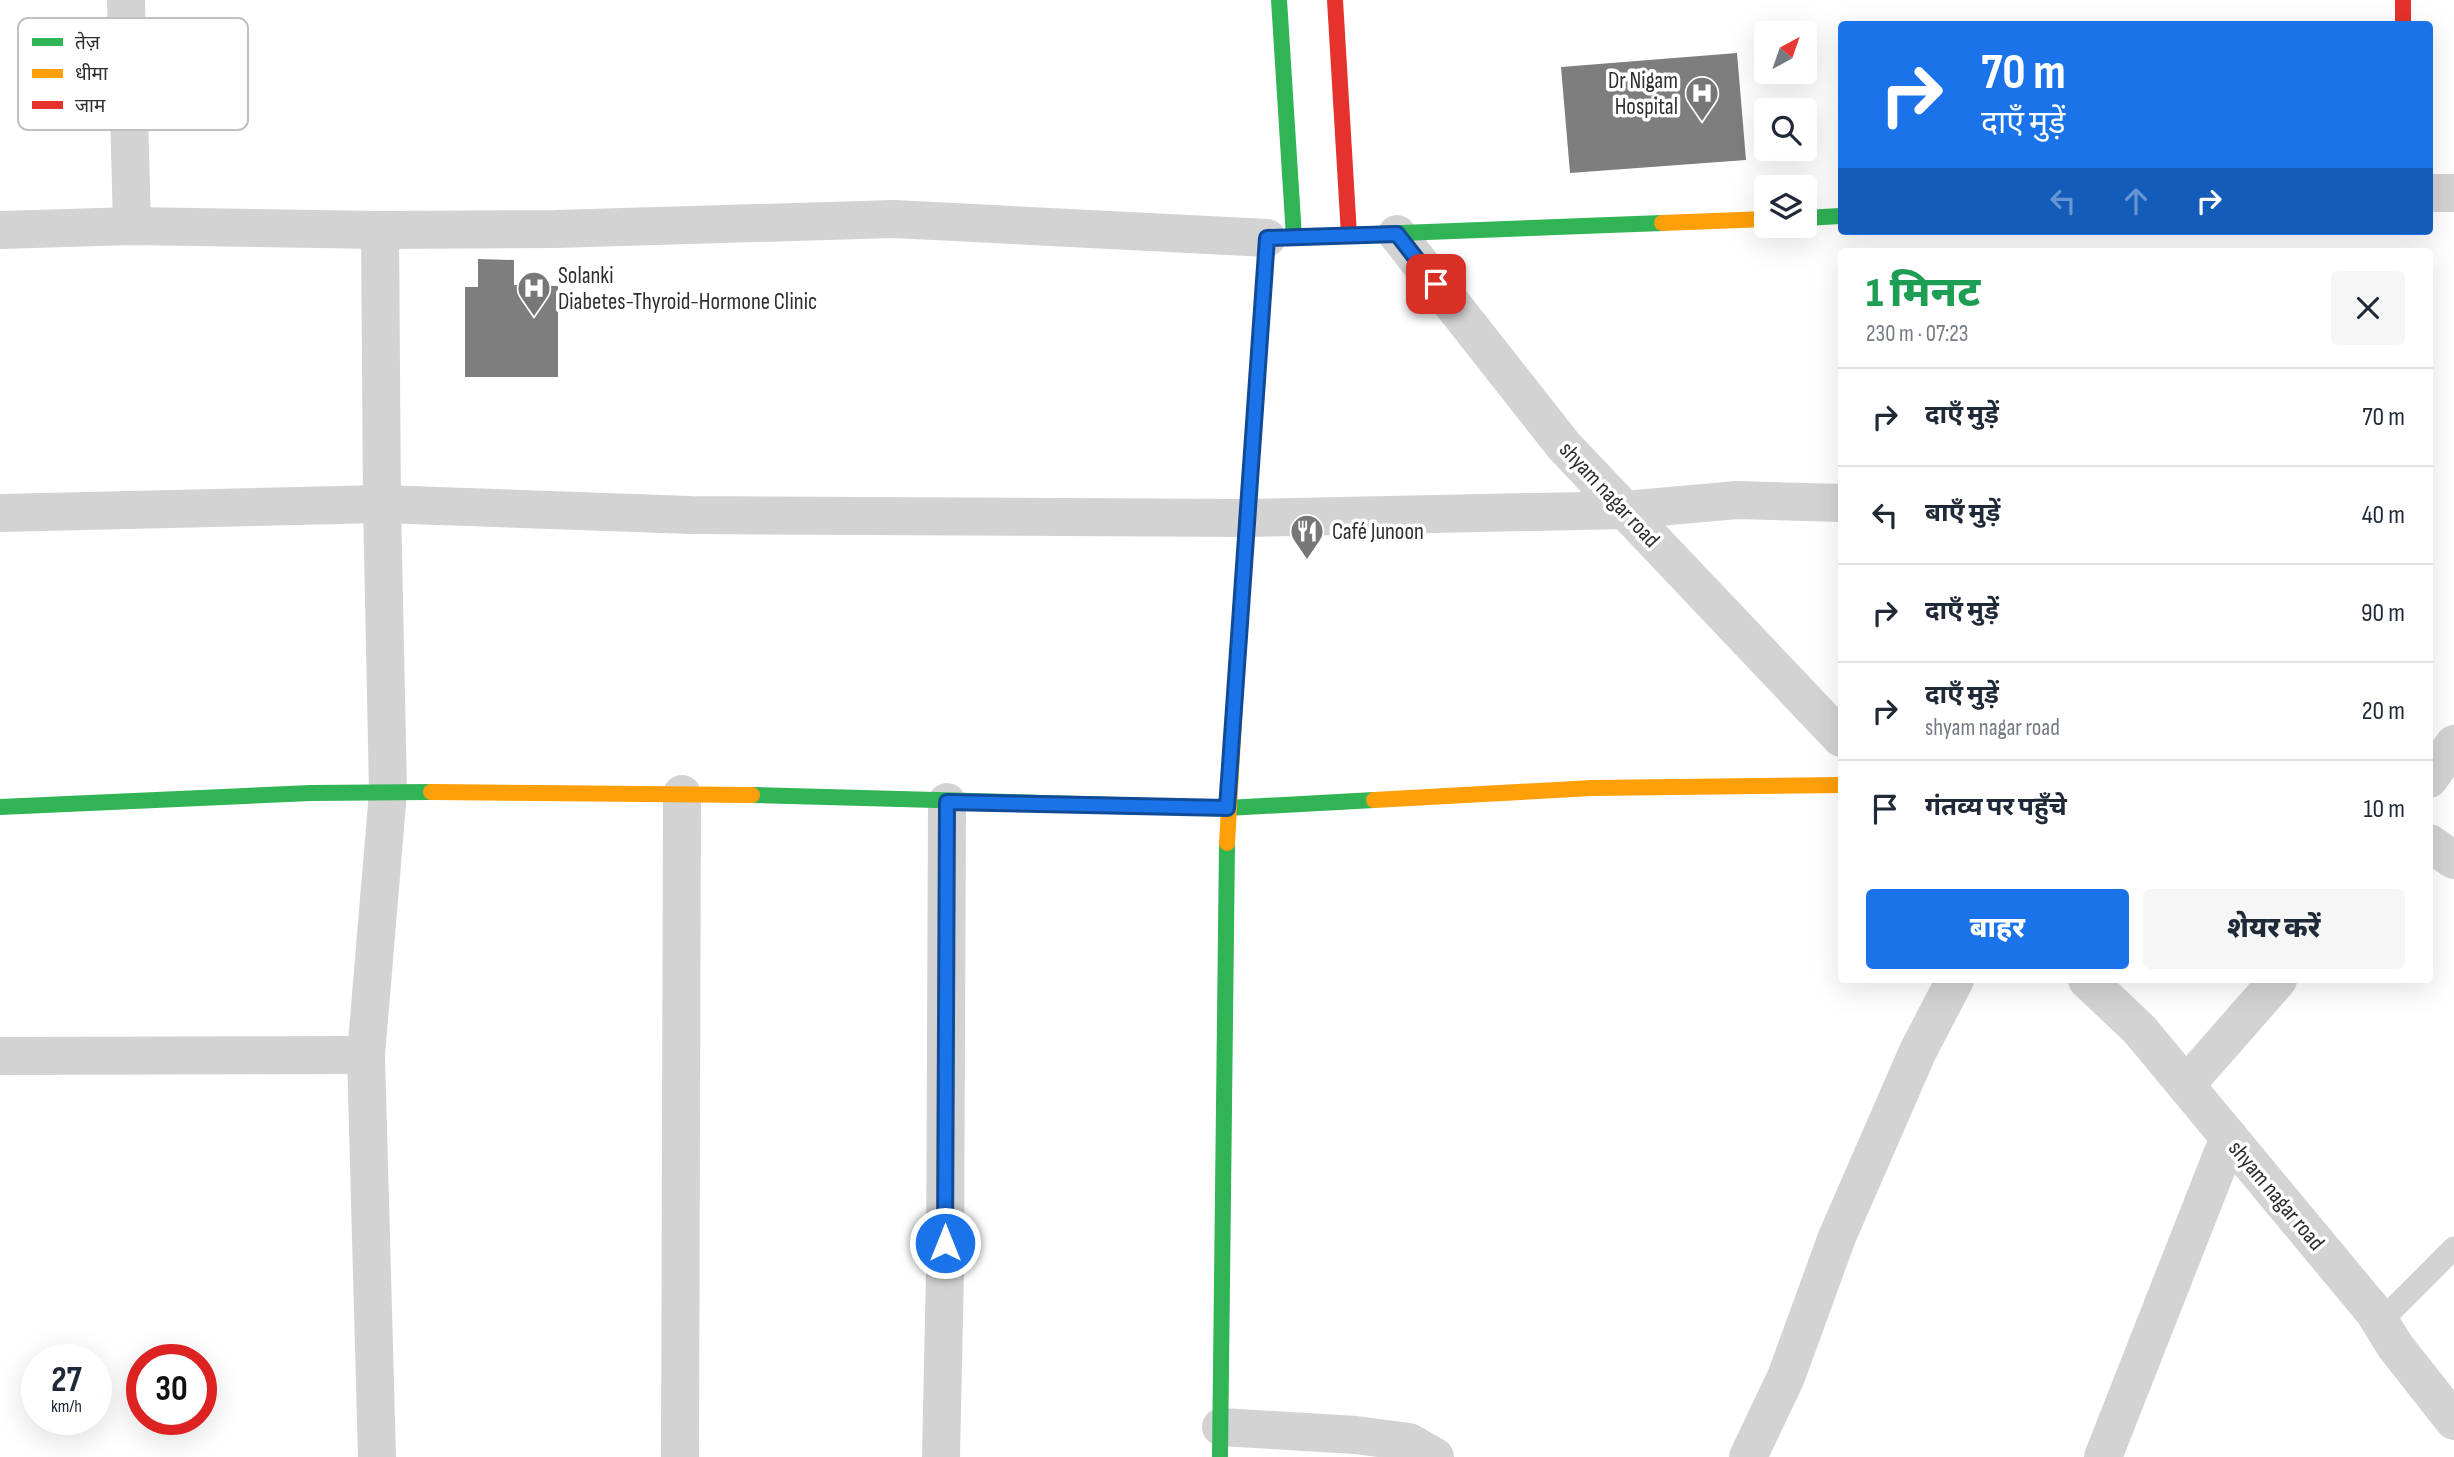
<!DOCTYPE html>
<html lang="hi">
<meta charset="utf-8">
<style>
:root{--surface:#fff;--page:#f6f6f7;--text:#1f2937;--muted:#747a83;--line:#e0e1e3;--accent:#1a73e8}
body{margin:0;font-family:"Sofia Sans Condensed","Noto Sans Devanagari",sans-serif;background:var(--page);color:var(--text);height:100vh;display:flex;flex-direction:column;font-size:26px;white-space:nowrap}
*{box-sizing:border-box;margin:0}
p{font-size:23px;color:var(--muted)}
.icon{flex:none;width:38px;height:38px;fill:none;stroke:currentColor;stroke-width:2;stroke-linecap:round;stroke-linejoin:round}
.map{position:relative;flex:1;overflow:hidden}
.sheet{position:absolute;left:1838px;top:248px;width:595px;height:735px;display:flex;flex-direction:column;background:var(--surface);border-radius:7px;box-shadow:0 7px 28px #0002}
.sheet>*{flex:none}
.hud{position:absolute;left:1838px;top:21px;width:595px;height:214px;border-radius:7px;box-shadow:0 7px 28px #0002;background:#1a73e8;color:#fff;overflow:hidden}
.needle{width:46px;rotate:40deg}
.buttons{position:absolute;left:1754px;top:21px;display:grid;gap:14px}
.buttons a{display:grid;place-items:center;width:63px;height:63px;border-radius:7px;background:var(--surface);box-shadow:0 7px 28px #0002;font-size:35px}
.speed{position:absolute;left:21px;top:1344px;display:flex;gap:14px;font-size:35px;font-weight:700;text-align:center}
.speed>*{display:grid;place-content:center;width:91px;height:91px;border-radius:50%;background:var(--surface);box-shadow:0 7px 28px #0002;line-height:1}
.speed small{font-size:18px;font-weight:400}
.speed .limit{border:10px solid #d22;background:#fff;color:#111}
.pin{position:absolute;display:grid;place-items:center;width:60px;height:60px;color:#fff;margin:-30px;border-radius:14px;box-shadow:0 4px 10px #0006}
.me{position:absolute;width:77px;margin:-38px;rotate:0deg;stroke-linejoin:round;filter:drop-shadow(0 0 5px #0008)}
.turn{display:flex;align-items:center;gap:24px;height:147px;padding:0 28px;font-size:32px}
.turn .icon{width:91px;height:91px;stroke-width:2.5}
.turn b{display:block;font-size:49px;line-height:60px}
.lanes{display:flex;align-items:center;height:66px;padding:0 28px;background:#0003;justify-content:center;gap:35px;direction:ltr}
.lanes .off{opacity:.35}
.round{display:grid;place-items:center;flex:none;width:74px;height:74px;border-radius:7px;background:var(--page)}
.head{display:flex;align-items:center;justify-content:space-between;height:119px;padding:0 28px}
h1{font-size:42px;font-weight:800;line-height:52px;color:#1e9e55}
.action{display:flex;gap:14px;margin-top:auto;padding:14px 28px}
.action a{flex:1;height:80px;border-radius:7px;background:var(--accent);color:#fff;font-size:28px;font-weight:800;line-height:80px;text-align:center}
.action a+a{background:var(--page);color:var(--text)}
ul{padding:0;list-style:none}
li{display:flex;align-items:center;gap:21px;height:98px;padding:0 28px;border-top:2px solid var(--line)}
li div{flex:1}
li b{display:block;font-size:26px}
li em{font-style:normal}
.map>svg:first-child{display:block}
</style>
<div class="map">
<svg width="2454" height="1457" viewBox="0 0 2454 1457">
<rect width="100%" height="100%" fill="#fff"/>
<g fill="#7e7e7e">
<polygon points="1737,53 1746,160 1570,173 1561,67"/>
<polygon points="478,259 514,260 514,285 558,286 558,377 465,377 465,287 478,287"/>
</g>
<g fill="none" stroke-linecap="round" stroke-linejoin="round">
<polyline stroke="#d3d3d3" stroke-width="23" points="2380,1322 2454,1248"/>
<g stroke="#d3d3d3" stroke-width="38">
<polyline points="126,0 132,226"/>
<polyline points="2429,193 2454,193"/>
<polyline points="0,230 132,226 380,230 556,229 894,219 1267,238"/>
<polyline points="1397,234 1564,446 1841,738"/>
<polyline points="0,513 382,504 691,515 1247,518 1625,510 1737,500 1841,503"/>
<polyline points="2429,779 2454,744"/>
<polyline points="2429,843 2454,860"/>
<polyline points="2087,980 2139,1029 2374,1312 2395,1346 2454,1421"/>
<polyline points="0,1056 366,1055"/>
<polyline points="2186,1085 2278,980"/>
<polyline points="1221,1427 1356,1435 1409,1442 1435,1457"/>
<polyline points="377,1457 366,1055 388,792 382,504 380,230"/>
<polyline points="680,1457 682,794"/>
<polyline points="941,1457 945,1271 947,802"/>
<polyline points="1748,1457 1786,1377 1837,1237 1918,1051 1955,980"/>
<polyline points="2103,1457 2229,1137"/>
</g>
<g stroke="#30b455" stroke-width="16">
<polyline points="1279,0 1294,237"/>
<polyline points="1804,218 1841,216"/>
<polyline points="1239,632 1267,238 1662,223"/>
<polyline points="752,795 1227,808 1374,800"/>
<polyline points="0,807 311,793 431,792"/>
<polyline points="1220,1457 1227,843"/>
</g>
<g stroke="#ff9f0a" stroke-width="16">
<polyline points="1662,223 1766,219"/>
<polyline points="431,792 752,795"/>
<polyline points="1374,800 1592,788 1841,785"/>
<polyline points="1227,843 1239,632"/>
</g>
<g stroke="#e5322d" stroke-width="16">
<polyline points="1335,0 1349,235"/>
<polyline points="2403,0 2403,24"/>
</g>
</g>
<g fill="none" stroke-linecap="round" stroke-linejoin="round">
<defs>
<polyline id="route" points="945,1243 947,802 1227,808 1267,238 1397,234 1436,284"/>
</defs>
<use href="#route" stroke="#114b97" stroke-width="18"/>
<use href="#route" stroke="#1a73e8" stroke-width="12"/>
</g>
<defs>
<symbol id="hospital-pin" viewBox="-11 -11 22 30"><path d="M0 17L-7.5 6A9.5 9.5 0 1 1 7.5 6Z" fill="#777" stroke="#fff"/><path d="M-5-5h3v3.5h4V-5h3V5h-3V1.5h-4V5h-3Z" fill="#fff"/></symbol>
<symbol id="restaurant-pin" viewBox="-11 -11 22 30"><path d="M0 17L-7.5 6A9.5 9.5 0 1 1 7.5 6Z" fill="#777" stroke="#fff"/><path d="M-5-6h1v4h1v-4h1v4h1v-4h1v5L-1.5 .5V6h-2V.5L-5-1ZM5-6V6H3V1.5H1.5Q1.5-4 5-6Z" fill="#fff"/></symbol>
</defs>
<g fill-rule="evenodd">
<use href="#hospital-pin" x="1683" y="74" width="38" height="52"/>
<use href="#hospital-pin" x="515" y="269" width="38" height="52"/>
<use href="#restaurant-pin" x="1288" y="512" width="38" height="52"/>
</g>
<g text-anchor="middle" stroke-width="7" stroke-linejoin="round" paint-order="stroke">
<g font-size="23" fill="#2e2e2e" stroke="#fff" text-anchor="start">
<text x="1678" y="88" text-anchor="end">Dr Nigam<tspan x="1678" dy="26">Hospital</tspan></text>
<text x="558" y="283">Solanki<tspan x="558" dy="26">Diabetes-Thyroid-Hormone Clinic</tspan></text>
<text x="1332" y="539">Café Junoon</text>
</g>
<g font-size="23" fill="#2e2e2e" stroke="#fff">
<text transform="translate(1610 494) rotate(47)" y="8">shyam nagar road</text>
<text transform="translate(2277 1195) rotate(50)" y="8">shyam nagar road</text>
</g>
</g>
<rect x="18" y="18" width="230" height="112" rx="10" fill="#fff" stroke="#c0c0c0" stroke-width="2"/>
<rect x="32" y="38" width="31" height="8" fill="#30b455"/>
<rect x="32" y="69" width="31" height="9" fill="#ff9f0a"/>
<rect x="32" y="101" width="31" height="8" fill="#e5322d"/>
<g font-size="19" fill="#2e2e2e">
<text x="75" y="49">तेज़</text>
<text x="75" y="80">धीमा</text>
<text x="75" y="112">जाम</text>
</g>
</svg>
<div class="buttons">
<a><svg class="needle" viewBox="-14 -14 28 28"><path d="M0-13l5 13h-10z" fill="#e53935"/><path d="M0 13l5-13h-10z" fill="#747a83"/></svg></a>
<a><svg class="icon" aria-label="search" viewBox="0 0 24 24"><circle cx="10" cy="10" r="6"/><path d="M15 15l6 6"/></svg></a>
<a><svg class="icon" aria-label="layers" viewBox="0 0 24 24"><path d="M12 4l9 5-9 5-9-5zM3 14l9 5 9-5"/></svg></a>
</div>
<div class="speed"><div>27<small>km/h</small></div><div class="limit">30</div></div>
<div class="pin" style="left:1436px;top:284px;background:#d93025"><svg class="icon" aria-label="arrive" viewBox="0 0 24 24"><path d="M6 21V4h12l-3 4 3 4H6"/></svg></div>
<svg class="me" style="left:945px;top:1243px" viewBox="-20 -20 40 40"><circle r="17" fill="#1a73e8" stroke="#fff" stroke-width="3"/><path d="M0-11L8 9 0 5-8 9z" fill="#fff"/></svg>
<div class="hud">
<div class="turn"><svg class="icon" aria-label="right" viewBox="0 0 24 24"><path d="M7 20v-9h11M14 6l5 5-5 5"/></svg><div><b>70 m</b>दाएँ मुड़ें</div></div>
<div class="lanes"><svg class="icon off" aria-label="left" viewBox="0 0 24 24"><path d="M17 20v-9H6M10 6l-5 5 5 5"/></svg><svg class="icon off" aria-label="ahead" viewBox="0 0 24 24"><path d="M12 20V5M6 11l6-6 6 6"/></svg><svg class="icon" aria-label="right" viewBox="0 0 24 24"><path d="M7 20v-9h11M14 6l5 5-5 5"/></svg></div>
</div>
<section class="sheet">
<div class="head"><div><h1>1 मिनट</h1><p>230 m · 07:23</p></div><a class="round"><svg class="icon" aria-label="close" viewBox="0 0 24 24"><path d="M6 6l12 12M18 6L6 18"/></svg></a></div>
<ul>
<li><svg class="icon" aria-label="right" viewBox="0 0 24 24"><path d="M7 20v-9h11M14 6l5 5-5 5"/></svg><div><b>दाएँ मुड़ें</b></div><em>70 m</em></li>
<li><svg class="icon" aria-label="left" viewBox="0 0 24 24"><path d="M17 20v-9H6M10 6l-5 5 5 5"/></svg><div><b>बाएँ मुड़ें</b></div><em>40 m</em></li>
<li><svg class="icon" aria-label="right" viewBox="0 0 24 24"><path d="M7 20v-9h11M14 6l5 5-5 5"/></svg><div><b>दाएँ मुड़ें</b></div><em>90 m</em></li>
<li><svg class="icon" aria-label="right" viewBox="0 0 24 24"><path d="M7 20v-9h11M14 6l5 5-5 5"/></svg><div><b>दाएँ मुड़ें</b><p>shyam nagar road</p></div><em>20 m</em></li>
<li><svg class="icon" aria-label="arrive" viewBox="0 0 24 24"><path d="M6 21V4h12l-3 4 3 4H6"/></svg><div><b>गंतव्य पर पहुँचे</b></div><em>10 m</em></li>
</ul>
<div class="action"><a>बाहर</a><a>शेयर करें</a></div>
</section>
</div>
